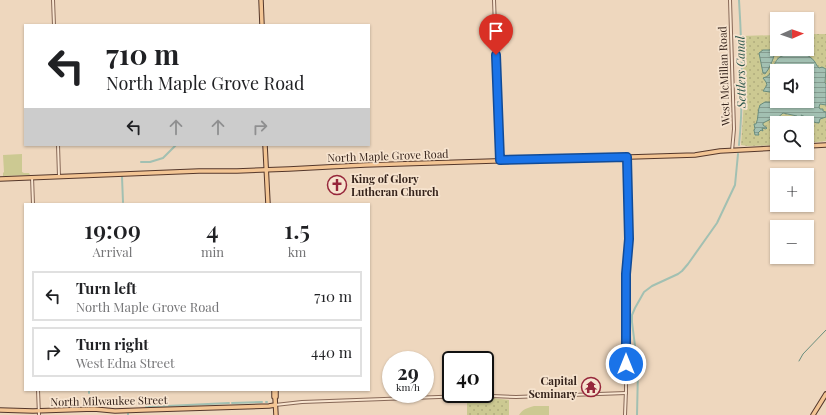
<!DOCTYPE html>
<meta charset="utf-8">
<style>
:root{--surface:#fff;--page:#f6f6f6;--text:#202124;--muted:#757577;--line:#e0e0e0}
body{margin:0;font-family:"Playfair Display",serif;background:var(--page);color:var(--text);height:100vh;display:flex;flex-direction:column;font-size:15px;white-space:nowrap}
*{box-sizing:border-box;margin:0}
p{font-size:13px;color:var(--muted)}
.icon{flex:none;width:22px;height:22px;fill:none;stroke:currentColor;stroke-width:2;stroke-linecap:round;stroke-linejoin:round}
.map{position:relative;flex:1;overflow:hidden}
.details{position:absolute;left:24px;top:203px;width:346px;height:188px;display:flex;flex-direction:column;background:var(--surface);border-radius:0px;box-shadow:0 1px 3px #0004}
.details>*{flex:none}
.top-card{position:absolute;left:24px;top:24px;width:346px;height:122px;border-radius:0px;box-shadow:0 1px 3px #0004;background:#fff;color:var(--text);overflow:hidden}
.needle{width:26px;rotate:88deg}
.tools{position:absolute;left:770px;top:12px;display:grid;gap:8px}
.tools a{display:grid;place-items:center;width:44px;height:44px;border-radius:0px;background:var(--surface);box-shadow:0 1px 3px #0004;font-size:20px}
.speed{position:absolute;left:382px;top:351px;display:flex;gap:8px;font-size:20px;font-weight:700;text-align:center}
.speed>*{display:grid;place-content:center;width:52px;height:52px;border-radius:50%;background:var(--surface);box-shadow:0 1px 3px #0004;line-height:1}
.speed small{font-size:10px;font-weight:400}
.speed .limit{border:2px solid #111;border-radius:6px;background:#fff;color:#111}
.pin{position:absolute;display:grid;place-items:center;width:34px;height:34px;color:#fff;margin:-41px -17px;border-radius:50% 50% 50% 0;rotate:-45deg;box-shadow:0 0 4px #0007}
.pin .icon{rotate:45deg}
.me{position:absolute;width:44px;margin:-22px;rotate:0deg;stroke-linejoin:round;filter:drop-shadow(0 0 3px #0008)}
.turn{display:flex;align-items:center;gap:14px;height:84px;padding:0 16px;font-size:18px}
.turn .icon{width:52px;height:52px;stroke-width:2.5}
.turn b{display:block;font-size:28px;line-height:34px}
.lanes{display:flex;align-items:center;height:38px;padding:0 16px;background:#0003;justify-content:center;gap:20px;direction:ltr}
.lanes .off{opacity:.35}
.eta{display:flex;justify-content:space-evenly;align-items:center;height:68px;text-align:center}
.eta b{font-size:24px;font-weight:600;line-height:28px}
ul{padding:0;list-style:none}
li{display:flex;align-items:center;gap:12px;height:50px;margin:0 8px 6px;padding:0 8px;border:2px solid var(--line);border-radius:0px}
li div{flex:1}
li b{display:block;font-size:15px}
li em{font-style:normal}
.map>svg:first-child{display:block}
</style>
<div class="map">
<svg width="826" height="415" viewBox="0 0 826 415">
<defs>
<pattern id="park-dots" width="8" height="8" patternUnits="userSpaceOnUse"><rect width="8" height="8" fill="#ccc992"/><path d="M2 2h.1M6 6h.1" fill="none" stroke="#b0ac7d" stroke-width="1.8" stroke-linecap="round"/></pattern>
<pattern id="water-rules" width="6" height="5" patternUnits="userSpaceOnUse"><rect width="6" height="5" fill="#a2c0b2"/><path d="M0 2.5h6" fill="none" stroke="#859c90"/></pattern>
</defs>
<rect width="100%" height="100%" fill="#eed7be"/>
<g fill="#ccc992">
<polygon points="22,154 22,172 24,173 29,173 30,175 3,176 3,173 4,172 3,155"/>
<path d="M534,406H549V415H519C523,409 527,408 534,406Z"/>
</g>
<g fill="url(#park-dots)" fill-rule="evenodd">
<path d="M807,34H826V141L807,143V123H777V145L748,146L741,145L744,100L742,36L777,35V49H807ZM777,71H807V101H777Z"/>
<polygon points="493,398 509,400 509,415 467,415 467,399"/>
</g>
<g fill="url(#water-rules)" stroke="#698d7e">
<path d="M763,50H772L775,52C773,60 770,68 765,74L763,73L759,53Z"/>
<path d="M801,52C806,55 812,57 815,62C816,64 817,66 819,68L822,67L826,69L825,83L826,84V105L820,104L819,107L820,109H823V111L826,112V117L820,119L819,123C812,123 807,117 801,115L803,118L804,122H801L797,116L783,113L775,120H774V118H773L763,123V125L767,128L766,129L762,128L763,131L761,130L758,133L759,135H755L754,130L755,129L754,124H756C759,118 757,111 760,105L765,102H771L775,98H777V101H798L800,102L801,101H807V71H777V93L763,91L767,85L766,82L763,78C775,76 772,59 782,56C784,55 789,55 791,55C795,55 798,53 801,52Z"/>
</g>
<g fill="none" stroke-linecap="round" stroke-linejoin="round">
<polyline stroke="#698d7e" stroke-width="1" points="799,361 803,354 826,330"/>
<g stroke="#a2c0b2" stroke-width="2">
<path d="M739,0C742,48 744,97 739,145"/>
<polyline points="141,162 150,162 163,158 176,145"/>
<polyline points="122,177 123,202"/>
<polyline points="89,390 89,393"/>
<polyline points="266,402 267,402"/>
<polyline points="232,403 262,402"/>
<polyline points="146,407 229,403"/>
<polyline points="128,413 128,415"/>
<polyline points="637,415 638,370 632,322 632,315 635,308 644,292 652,286 678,274 682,271 688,264 717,223 735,185 738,154"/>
</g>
<defs>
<g id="minor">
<polyline points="53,0 54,25"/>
<polyline points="494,0 500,160"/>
<polyline points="730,0 734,129 732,151"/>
<polyline points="58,145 59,176"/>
<polyline points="32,177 33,204"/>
<polyline points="38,390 39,415"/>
<polyline points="275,405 302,402 466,396 492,396 516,397 626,393"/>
<polyline points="625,415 626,390 626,274 629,239 627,157"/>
</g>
<g id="major">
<polyline points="261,0 262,25"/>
<polyline points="265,145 268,204"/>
<polyline points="807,146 826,145"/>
<polyline points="0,179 199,171 237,171 289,169 365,165 695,155 720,151 777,148"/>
<polyline points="274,390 274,397 275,397 276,415"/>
<polyline points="275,397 276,397 276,390"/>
<polyline points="0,410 33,411 94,409 115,411 143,410 269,406 275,405"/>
<polyline points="813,415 826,394"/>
</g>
</defs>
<use href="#minor" stroke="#876857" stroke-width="4"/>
<use href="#major" stroke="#54372b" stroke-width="5.5"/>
<use href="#minor" stroke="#f9e6d1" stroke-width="2"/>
<use href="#major" stroke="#f3c594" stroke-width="3.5"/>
</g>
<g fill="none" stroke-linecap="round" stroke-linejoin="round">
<defs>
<polyline id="route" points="496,55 500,160 627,157 629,239 626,274 626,364"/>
</defs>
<use href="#route" stroke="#114b97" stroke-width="10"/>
<use href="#route" stroke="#1a73e8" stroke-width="7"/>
</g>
<defs>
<symbol id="church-ring" viewBox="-11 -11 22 22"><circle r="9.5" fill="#f6e3ce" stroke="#96263a" stroke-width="1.5"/><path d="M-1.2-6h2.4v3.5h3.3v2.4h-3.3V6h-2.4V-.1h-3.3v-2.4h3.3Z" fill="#96263a"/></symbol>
<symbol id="temple-ring" viewBox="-11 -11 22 22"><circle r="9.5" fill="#f6e3ce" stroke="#96263a" stroke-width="1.5"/><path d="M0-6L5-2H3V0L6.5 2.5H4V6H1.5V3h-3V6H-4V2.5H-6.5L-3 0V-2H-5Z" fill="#96263a"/></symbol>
</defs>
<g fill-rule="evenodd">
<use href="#church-ring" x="326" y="174" width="22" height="22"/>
<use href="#temple-ring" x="580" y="376" width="22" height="22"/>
</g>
<g text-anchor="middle" stroke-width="3.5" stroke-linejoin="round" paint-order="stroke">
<g font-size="11" fill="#36241c" stroke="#f6e3ce">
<text transform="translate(724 76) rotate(-92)" y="4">West McMillan Road</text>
<text transform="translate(388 156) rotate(-2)" y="4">North Maple Grove Road</text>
<text transform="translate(109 401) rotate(-1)" y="4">North Milwaukee Street</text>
</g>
<g font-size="11" font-weight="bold" fill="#36241c" stroke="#f6e3ce" text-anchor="start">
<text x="351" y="183">King of Glory<tspan x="351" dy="13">Lutheran Church</tspan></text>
<text x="577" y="385" text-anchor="end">Capital<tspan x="577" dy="13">Seminary</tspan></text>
</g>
<g font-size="12" font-style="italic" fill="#2a564b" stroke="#f6e3ce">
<text transform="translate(741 72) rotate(-91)" y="4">Settlers Canal</text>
</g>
</g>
</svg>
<div class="tools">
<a><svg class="needle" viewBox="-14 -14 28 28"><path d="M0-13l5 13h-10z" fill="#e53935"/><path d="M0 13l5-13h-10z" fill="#757577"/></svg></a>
<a><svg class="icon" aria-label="sound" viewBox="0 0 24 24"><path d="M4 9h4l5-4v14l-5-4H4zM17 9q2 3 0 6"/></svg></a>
<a><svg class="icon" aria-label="search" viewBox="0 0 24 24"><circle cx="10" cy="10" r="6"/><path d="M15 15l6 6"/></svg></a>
<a>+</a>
<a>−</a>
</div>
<div class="speed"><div>29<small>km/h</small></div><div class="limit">40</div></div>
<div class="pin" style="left:496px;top:55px;background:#d93025"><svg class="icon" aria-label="arrive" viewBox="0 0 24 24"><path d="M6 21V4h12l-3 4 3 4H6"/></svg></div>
<svg class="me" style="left:626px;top:364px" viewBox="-20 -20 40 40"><circle r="17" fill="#1a73e8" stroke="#fff" stroke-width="3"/><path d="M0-11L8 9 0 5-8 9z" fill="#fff"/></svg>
<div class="top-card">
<div class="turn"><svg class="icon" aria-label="left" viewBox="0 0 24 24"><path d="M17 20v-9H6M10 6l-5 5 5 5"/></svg><div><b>710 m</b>North Maple Grove Road</div></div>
<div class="lanes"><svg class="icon" aria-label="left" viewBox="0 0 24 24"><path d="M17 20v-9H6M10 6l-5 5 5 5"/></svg><svg class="icon off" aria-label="ahead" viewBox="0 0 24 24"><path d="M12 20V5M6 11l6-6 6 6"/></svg><svg class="icon off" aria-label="ahead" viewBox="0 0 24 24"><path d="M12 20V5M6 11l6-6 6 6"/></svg><svg class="icon off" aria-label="right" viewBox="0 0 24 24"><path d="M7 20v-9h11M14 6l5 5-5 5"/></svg></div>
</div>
<section class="details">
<div class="eta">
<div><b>19:09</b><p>Arrival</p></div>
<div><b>4</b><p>min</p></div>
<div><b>1.5</b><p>km</p></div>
</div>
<ul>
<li><svg class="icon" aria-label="left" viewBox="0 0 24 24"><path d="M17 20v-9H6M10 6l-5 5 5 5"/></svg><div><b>Turn left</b><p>North Maple Grove Road</p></div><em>710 m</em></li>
<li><svg class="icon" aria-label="right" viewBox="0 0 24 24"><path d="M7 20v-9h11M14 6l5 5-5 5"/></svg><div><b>Turn right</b><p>West Edna Street</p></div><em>440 m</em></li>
</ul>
</section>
</div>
